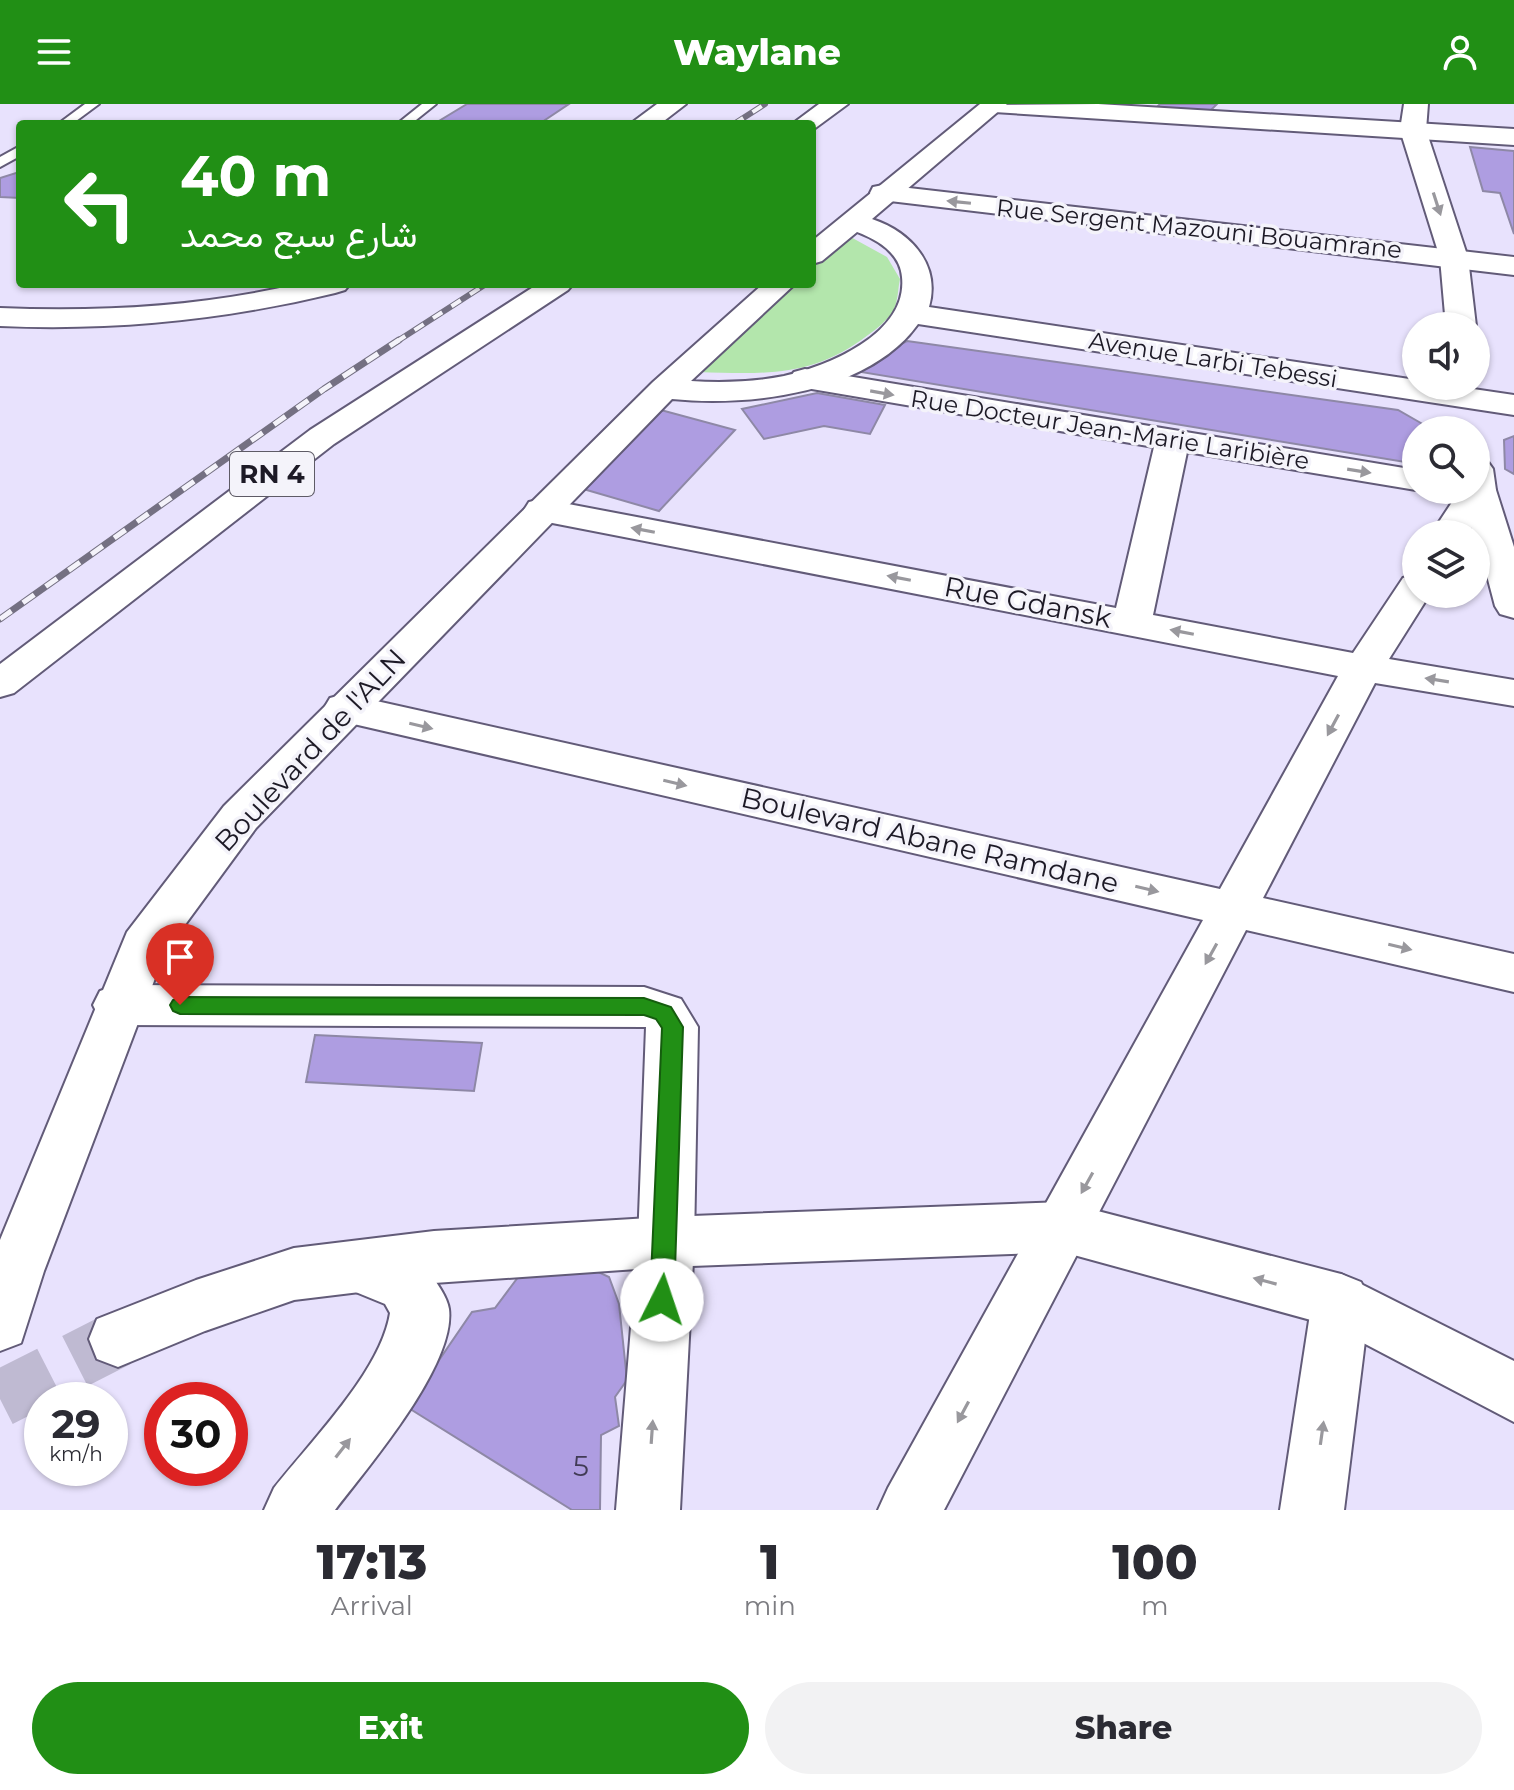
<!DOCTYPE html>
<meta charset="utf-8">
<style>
:root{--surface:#fff;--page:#f2f2f3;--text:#2b2b33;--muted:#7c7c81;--accent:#218f15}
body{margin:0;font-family:Montserrat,Vazirmatn,sans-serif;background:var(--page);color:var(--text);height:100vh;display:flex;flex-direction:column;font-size:30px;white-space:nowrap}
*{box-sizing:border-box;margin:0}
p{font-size:26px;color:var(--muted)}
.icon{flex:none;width:44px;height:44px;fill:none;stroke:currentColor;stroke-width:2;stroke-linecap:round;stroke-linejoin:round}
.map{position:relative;height:1406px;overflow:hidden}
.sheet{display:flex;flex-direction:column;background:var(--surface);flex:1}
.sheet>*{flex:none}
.guide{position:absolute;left:16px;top:16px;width:800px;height:168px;border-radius:8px;box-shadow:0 2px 6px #0004;background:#218f15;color:#fff;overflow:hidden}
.fabs{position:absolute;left:1402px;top:208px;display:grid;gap:16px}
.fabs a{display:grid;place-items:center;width:88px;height:88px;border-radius:50%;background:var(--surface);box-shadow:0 2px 6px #0004;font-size:40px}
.speed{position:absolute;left:24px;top:1278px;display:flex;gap:16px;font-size:40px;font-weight:700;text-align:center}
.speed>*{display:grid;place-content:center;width:104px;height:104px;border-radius:50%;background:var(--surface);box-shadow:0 2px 6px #0004;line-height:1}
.speed small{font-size:20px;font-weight:400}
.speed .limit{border:12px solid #d22;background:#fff;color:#111}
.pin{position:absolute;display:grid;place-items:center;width:68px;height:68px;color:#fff;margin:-82px -34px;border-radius:50% 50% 50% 0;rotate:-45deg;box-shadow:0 0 8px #0007}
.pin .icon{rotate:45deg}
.me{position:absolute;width:88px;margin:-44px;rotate:4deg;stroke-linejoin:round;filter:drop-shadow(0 0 6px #0008)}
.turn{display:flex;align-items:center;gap:28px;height:168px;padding:0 32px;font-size:36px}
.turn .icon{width:104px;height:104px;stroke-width:2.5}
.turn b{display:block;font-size:56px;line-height:68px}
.eta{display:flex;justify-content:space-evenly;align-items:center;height:136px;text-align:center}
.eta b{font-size:48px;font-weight:800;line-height:56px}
.action{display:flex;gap:16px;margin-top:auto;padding:16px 32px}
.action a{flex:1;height:92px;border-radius:48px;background:var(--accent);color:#fff;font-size:32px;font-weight:800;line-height:92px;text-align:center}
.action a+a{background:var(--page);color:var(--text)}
header{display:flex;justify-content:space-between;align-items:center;height:104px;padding:0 32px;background:var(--accent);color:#fff;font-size:36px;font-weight:800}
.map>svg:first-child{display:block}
</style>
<header><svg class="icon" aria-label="menu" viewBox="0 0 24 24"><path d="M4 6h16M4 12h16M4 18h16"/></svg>Waylane<svg class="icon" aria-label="person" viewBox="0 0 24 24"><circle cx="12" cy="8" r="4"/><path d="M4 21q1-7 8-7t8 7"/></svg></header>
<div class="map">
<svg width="1514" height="1406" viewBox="0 0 1514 1406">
<rect width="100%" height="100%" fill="#e8e2fd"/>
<path fill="#b3e6ac" d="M847,131L887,153L900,175C898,184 898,197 894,205C889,215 877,225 868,231C812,274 764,270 698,268L793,180H812V163Z"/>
<g fill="#ae9de1" stroke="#8e88a6" stroke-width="2">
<polygon points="467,0 569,0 539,20 434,20"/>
<polygon points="1160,0 1217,0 1209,8 1157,3"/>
<polygon points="1470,43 1514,47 1514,130 1500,89 1483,87"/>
<polygon points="19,68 20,94 0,93 0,74"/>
<polygon points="907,237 1398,306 1426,322 1426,326 1416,326 1416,354 1405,358 861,268 861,261"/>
<polygon points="817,289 885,301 870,330 824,322 764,335 742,305"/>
<polygon points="646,302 735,326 659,407 566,380"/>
<polygon points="1514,332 1514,370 1505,365 1504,336"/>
<polygon points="315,931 482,939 474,987 306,978"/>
<polygon points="583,1161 609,1173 619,1200 627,1276 615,1293 619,1322 601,1331 600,1406 572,1406 407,1303 472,1208 495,1204 522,1168"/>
</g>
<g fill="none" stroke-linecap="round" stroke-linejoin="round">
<polyline stroke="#bfbad2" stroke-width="56" stroke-dasharray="56 28" stroke-linecap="butt" points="0,1295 118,1235"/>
<defs>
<g id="lane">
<polygon points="85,0 99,0 72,20 58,20"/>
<polygon points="422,0 436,0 411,20 397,20"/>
<polygon points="20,42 20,52 0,63 0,53"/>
</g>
<g id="street">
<polygon points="1098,0 1514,25 1514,41 994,8 985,6 982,1"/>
<polygon points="883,81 1514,153 1514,171 873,95 870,89 873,83"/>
<polygon points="805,265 1416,366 1416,386 1187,348 1153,511 1353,549 1403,474 1416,470 1416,490 1430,490 1389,555 1514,576 1514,602 1375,579 1263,794 1514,850 1514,888 1246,826 944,1406 878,1406 888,1384 1203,816 345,618 330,614 324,604 330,594 345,590 1220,785 1338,572 542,417 529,414 524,406 529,398 542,395 1116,504 1154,343 794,282 789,275 794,268"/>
<polygon points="1478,375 1490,379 1496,386 1467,430 1431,430 1460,386 1476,386"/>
<polygon points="118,881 644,883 681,895 698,923 694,1138 680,1406 616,1406 638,1138 646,923 118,921 100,915 93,901 100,887"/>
<path d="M361,1138L425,1162C433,1174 447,1191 449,1205C456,1261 368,1363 335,1406H264L274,1384C311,1337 381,1267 390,1209L385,1200L341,1182L333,1164L341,1146Z"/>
<polygon points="1341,1170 1361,1178 1370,1197 1344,1406 1280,1406 1312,1197 1321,1178"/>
</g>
<g id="secondary">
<polygon points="657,0 686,0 660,20 630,20"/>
<path d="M980,0H1007L872,115C911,128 941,161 929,203L1416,276V282H1453L1514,291V311L918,220C869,289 750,303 672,295L256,724L165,848L44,1167L21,1239L0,1247V1136L127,828L224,702L653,278L763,180H795L691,277C722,279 753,278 784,272C829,262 908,229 902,173C900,149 878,136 857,128L822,157L812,160V137Z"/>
<polygon points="1404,0 1428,0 1426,26 1468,154 1476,222 1446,222 1440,154 1400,26"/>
<path d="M298,180H350L345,186L335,189C224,216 114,227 0,222V204C100,208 200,203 298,180Z"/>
<polygon points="1476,355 1488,358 1493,365 1496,386 1514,443 1514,514 1500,510 1495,502 1476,430 1473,430 1460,386 1476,386"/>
<polygon points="1063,1098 1341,1170 1514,1257 1514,1318 1329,1221 1063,1148 666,1163 434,1179 294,1196 205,1227 118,1263 97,1255 89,1235 97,1215 196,1176 294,1144 434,1127 666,1113"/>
</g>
<g id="primary">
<polygon points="819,0 848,0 814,25 812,20 792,20"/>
<polygon points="538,180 573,180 568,186 334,340 14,589 0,593 0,560 310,326"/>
</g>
</defs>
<use href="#lane" stroke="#625b78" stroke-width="4"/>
<use href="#street" stroke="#625b78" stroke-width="4"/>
<use href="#secondary" stroke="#625b78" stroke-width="4"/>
<use href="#primary" stroke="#625b78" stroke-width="4"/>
<use href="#lane" fill="#fff" fill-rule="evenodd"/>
<use href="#street" fill="#fff" fill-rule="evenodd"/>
<use href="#secondary" fill="#fff" fill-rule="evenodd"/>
<use href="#primary" fill="#fff" fill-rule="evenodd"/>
<defs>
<g id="rail-far1">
<polyline points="734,20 765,0"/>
<polyline points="396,238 486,180"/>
</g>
<polyline id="rail" points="0,515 324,285 399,236"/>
</defs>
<use href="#rail-far1" stroke="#747082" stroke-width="6"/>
<use href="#rail" stroke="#747082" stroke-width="7"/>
<use href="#rail-far1" stroke="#f4f3fa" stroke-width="4" stroke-dasharray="11" stroke-linecap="butt"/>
<use href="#rail" stroke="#f4f3fa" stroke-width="5" stroke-dasharray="14" stroke-linecap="butt"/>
</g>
<defs><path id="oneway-solid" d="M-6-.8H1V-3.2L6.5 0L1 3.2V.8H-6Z" transform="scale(2)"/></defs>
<g fill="#99989d">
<use href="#oneway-solid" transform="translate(959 98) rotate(-174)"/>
<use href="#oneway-solid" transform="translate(1437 100) rotate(72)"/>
<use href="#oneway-solid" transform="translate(882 289) rotate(10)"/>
<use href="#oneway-solid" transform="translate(1359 367) rotate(9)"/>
<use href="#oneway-solid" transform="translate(643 426) rotate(-169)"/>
<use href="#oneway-solid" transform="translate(899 474) rotate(-169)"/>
<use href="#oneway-solid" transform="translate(1182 528) rotate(-169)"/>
<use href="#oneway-solid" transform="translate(1437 576) rotate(-171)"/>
<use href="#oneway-solid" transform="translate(1333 621) rotate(118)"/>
<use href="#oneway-solid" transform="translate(421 622) rotate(13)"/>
<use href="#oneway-solid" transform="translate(675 679) rotate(13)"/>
<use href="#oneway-solid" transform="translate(1147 785) rotate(13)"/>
<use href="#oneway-solid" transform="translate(1400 843) rotate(13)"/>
<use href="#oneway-solid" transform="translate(1211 850) rotate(119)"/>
<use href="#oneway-solid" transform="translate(1087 1079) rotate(119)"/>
<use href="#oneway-solid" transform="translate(1265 1177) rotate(-165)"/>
<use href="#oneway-solid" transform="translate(963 1308) rotate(118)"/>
<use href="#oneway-solid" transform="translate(652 1328) rotate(-86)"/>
<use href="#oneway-solid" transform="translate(1322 1329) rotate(-82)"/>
<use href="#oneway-solid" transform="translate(343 1344) rotate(-52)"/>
</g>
<polygon fill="#218f15" stroke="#155d0e" stroke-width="2" points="180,893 644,894 671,903 683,923 674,1196 671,1203 662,1207 654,1203 650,1196 662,924 656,915 644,911 180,910 173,907 170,901 173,896"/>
<g text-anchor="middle" stroke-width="7" stroke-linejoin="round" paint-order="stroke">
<g font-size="24" fill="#1d1a26" stroke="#f4f3fa">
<text transform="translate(1199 125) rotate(6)" y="8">Rue Sergent Mazouni Bouamrane</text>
<text transform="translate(1213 256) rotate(9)" y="8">Avenue Larbi Tebessi</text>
<text transform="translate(1110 326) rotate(9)" y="8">Rue Docteur Jean-Marie Laribière</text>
</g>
<rect fill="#f4f3fa" stroke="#5e5b66" stroke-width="2" x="230" y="348" width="84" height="44" rx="6"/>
<g font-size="26" font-weight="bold" fill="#1d1a26">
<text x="272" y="379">RN 4</text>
</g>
<g font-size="28" fill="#1d1a26" stroke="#f4f3fa">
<text transform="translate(1028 498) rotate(11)" y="10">Rue Gdansk</text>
<text transform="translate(310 646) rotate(-47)" y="10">Boulevard de l'ALN</text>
<text transform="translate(930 736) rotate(13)" y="10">Boulevard Abane Ramdane</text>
</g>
<g font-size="28" fill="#413b55">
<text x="581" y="1372">5</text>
</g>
</g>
</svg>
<div class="fabs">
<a><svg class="icon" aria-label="sound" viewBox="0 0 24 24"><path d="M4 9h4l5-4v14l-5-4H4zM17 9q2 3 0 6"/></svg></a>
<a><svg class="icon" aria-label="search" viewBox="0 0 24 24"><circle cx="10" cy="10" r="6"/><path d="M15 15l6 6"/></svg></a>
<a><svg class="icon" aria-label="layers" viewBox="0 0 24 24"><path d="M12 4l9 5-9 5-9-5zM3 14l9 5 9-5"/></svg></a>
</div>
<div class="speed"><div>29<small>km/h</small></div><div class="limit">30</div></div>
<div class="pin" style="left:180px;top:901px;background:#d93025"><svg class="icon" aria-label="arrive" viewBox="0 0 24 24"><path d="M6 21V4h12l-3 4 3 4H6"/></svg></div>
<svg class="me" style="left:662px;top:1196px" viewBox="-20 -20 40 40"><circle r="19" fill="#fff"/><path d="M0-13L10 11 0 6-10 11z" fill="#218f15"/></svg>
<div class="guide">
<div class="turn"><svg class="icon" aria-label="left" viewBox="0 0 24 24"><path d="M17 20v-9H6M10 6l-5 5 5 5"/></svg><div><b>40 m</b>شارع سبع محمد</div></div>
</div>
</div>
<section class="sheet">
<div class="eta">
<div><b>17:13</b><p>Arrival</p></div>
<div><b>1</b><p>min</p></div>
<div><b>100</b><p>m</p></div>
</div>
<div class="action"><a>Exit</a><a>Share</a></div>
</section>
